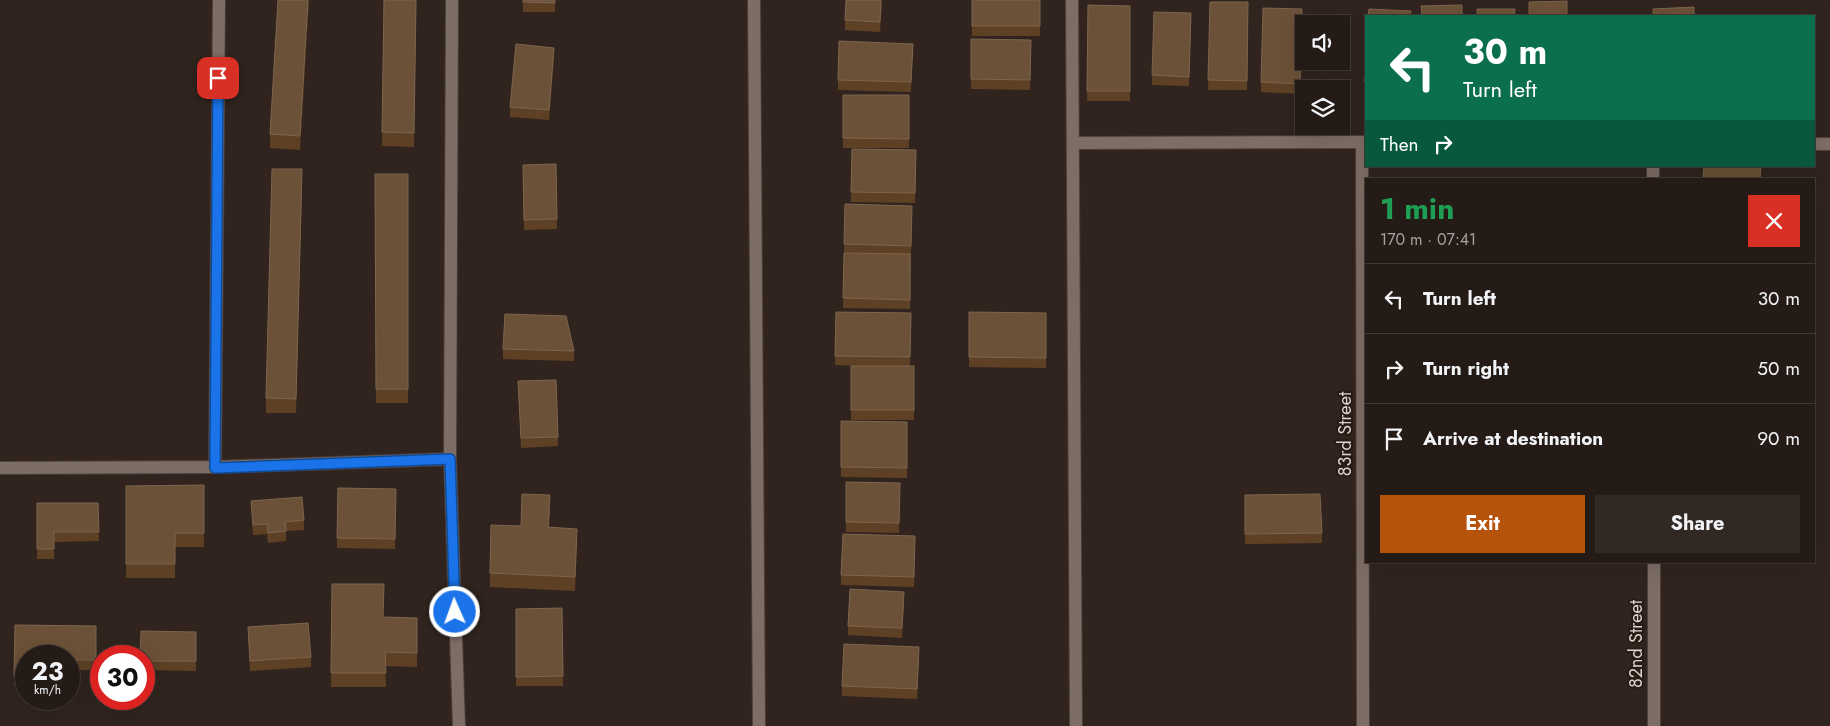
<!DOCTYPE html>
<meta charset="utf-8">
<style>
:root{--surface:#251b16;--page:#312823;--text:#f1f3f6;--muted:#a3a1a1;--line:#423935;--accent:#b45309}
body{margin:0;font-family:Jost,sans-serif;background:var(--page);color:var(--text);height:100vh;display:flex;flex-direction:column;font-size:19px;white-space:nowrap}
*{box-sizing:border-box;margin:0}
p{font-size:16px;color:var(--muted)}
.icon{flex:none;width:28px;height:28px;fill:none;stroke:currentColor;stroke-width:2;stroke-linecap:round;stroke-linejoin:round}
.map{position:relative;flex:1;overflow:hidden}
.sheet{position:absolute;left:1365px;top:178px;width:450px;height:385px;display:flex;flex-direction:column;background:var(--surface);border-radius:0px;box-shadow:0 5px 20px #0002,0 0 0 1px var(--line)}
.sheet>*{flex:none}
.hud{position:absolute;left:1365px;top:15px;width:450px;height:152px;border-radius:0px;box-shadow:0 5px 20px #0002,0 0 0 1px var(--line);background:#0b6e4f;color:#fff;overflow:hidden}
.buttons{position:absolute;left:1295px;top:15px;display:grid;gap:10px}
.buttons a{display:grid;place-items:center;width:55px;height:55px;border-radius:0px;background:var(--surface);box-shadow:0 5px 20px #0002,0 0 0 1px var(--line);font-size:25px}
.speed{position:absolute;left:15px;top:645px;display:flex;gap:10px;font-size:25px;font-weight:700;text-align:center}
.speed>*{display:grid;place-content:center;width:65px;height:65px;border-radius:50%;background:var(--surface);box-shadow:0 5px 20px #0002,0 0 0 1px var(--line);line-height:1}
.speed small{font-size:12px;font-weight:400}
.speed .limit{border:8px solid #d22;background:#fff;color:#111}
.pin{position:absolute;display:grid;place-items:center;width:42px;height:42px;color:#fff;margin:-21px;border-radius:10px;box-shadow:0 2px 8px #0006}
.me{position:absolute;width:55px;margin:-28px;rotate:358deg;stroke-linejoin:round;filter:drop-shadow(0 0 4px #0008)}
.turn{display:flex;align-items:center;gap:18px;height:105px;padding:0 15px;font-size:22px}
.turn .icon{width:65px;height:65px;stroke-width:2.5}
.turn b{display:block;font-size:35px;line-height:42px}
.then{display:flex;align-items:center;height:48px;padding:0 15px;background:#0003;gap:10px;font-size:19px}
.round{display:grid;place-items:center;flex:none;width:52px;height:52px;border-radius:0px;background:var(--page)}
.head{display:flex;align-items:center;justify-content:space-between;height:85px;padding:0 15px}
h1{font-size:30px;font-weight:700;line-height:38px;color:#1e9e55}
.primary-button{display:flex;gap:10px;margin-top:auto;padding:10px 15px}
.primary-button a{flex:1;height:58px;border-radius:0px;background:var(--accent);color:#fff;font-size:20px;font-weight:700;line-height:58px;text-align:center}
.primary-button a+a{background:var(--page);color:var(--text)}
ul{padding:0;list-style:none}
li{display:flex;align-items:center;gap:15px;height:70px;padding:0 15px;border-top:1px solid var(--line)}
li div{flex:1}
li b{display:block;font-size:19px}
li em{font-style:normal}
.map>svg:first-child{display:block}
</style>
<div class="map">
<svg width="1830" height="726" viewBox="0 0 1830 726">
<rect width="100%" height="100%" fill="#31241e"/>
<g fill="none" stroke-linecap="round" stroke-linejoin="round">
<defs>
<g id="minor">
<polyline points="452,0 450,459 459,726"/>
<polyline points="754,0 759,726"/>
<polyline points="1072,0 1076,726"/>
<polyline points="1362,142 1363,726"/>
<polyline points="1073,143 1366,142"/>
<polyline points="1814,144 1830,144"/>
<polyline points="1653,166 1653,179"/>
<polyline points="215,467 219,0"/>
<polyline points="0,468 215,467 450,459"/>
<polyline points="1654,561 1654,726"/>
</g>
</defs>
<use href="#minor" stroke="#4c403b" stroke-width="14"/>
<use href="#minor" stroke="#7d6d65" stroke-width="12"/>
</g>
<g fill="#5e4125">
<polygon points="278,0 309,0 300,150 270,148 270,134"/>
<polygon points="384,0 416,0 414,147 382,146"/>
<rect x="523" y="0" width="32" height="12"/>
<polygon points="882,0 880,32 845,30 845,20"/>
<rect x="972" y="0" width="68" height="36"/>
<polygon points="1210,2 1248,2 1247,90 1208,90"/>
<polygon points="1088,5 1130,6 1130,101 1087,101"/>
<polygon points="1302,9 1300,94 1261,92 1261,82"/>
<polygon points="1191,23 1189,86 1152,85 1152,75"/>
<polygon points="971,39 1031,40 1030,90 971,89"/>
<polygon points="913,44 911,92 838,90 838,80"/>
<polygon points="1366,47 1366,92 1364,92"/>
<polygon points="554,58 549,120 510,117 510,107"/>
<rect x="843" y="95" width="66" height="53"/>
<polygon points="852,149 916,150 915,203 851,202"/>
<polygon points="523,165 557,219 557,229 524,230"/>
<polygon points="375,174 408,174 408,403 376,403"/>
<polygon points="302,183 296,413 266,413 266,398"/>
<polygon points="845,204 912,206 910,309 843,308"/>
<polygon points="836,312 911,313 910,366 914,366 914,420 851,420 851,366 860,366 835,365"/>
<polygon points="969,312 1046,313 1046,368 969,367"/>
<polygon points="503,349 574,351 574,361 503,359"/>
<polygon points="518,381 558,437 558,446 521,448"/>
<polygon points="841,421 907,422 907,478 841,477"/>
<polygon points="846,482 900,483 899,533 846,532"/>
<polygon points="204,485 204,547 175,547 175,578 126,578 126,486"/>
<polygon points="338,488 396,489 395,549 337,548"/>
<polygon points="1245,495 1322,533 1322,543 1245,544"/>
<polygon points="251,501 304,520 304,530 286,531 286,541 268,543 267,534 253,535"/>
<polygon points="37,503 98,503 99,541 54,542 54,559 37,559"/>
<polygon points="550,509 549,527 577,543 575,591 490,587 490,573 521,526"/>
<polygon points="915,536 914,587 841,585 841,575"/>
<polygon points="332,584 384,617 417,618 417,667 385,666 386,687 331,687"/>
<polygon points="904,602 902,638 848,635 848,626"/>
<polygon points="562,608 563,686 516,686 516,609"/>
<polygon points="15,625 96,626 96,670 73,670 73,686 69,686 69,656 26,656 26,686 14,685"/>
<polygon points="248,627 311,657 311,667 250,671"/>
<polygon points="196,632 196,671 144,670 144,656"/>
<polygon points="919,657 917,699 842,696 842,686"/>
</g>
<g fill="#462f1a">
<polygon points="308,0 309,0 300,150 300,136"/>
<polygon points="881,0 882,0 880,32 880,22"/>
<polygon points="554,48 554,58 549,120 549,110"/>
<polygon points="577,529 577,543 575,591 575,577"/>
</g>
<g fill="#6b5137" stroke="#7d654f">
<polygon points="278,0 308,0 300,136 270,134"/>
<polygon points="384,0 416,0 414,133 382,132"/>
<polygon points="523,0 555,0 555,3 523,2"/>
<polygon points="846,0 881,0 880,22 845,20"/>
<rect x="972" y="0" width="68" height="26"/>
<polygon points="1567,1 1567,16 1529,16 1529,2"/>
<polygon points="1210,2 1248,2 1247,81 1208,80"/>
<polygon points="1088,5 1130,6 1130,91 1087,91"/>
<polygon points="1462,5 1462,16 1422,16 1421,6"/>
<polygon points="1694,7 1694,16 1653,16 1653,9"/>
<polygon points="1263,8 1302,9 1300,84 1261,82"/>
<polygon points="1369,9 1411,11 1410,16 1368,16"/>
<polygon points="1477,9 1515,9 1514,16 1477,16"/>
<polygon points="1154,12 1191,13 1189,77 1152,75"/>
<polygon points="971,39 1031,40 1030,80 971,79"/>
<polygon points="839,41 913,44 911,82 838,80"/>
<polygon points="516,44 554,48 549,110 510,107"/>
<polygon points="1366,47 1366,82 1364,82"/>
<polygon points="843,95 909,95 909,139 843,138"/>
<polygon points="852,149 916,150 915,193 851,192"/>
<polygon points="556,164 557,219 524,220 523,165"/>
<polygon points="1704,166 1761,166 1760,179 1703,179"/>
<polygon points="272,169 302,169 296,399 266,398"/>
<polygon points="375,174 408,174 408,389 376,389"/>
<polygon points="845,204 912,206 911,246 844,244"/>
<polygon points="844,253 910,254 910,300 843,298"/>
<polygon points="836,312 911,313 910,357 835,356"/>
<polygon points="969,312 1046,313 1046,358 969,357"/>
<polygon points="505,314 566,316 574,351 503,349"/>
<rect x="851" y="366" width="63" height="44"/>
<polygon points="556,380 558,437 521,438 518,381"/>
<polygon points="841,421 907,422 907,468 841,467"/>
<polygon points="846,482 900,483 899,523 846,522"/>
<polygon points="204,485 204,533 175,533 175,564 126,564 126,486"/>
<polygon points="338,488 396,489 395,539 337,538"/>
<polygon points="522,494 550,495 548,527 577,529 575,577 490,573 491,525 521,526"/>
<polygon points="1320,494 1322,533 1245,534 1245,495"/>
<polygon points="302,497 304,520 285,522 286,531 268,533 267,524 253,525 251,501"/>
<polygon points="37,503 98,503 99,532 54,532 54,549 37,549"/>
<polygon points="843,534 915,536 914,577 841,575"/>
<polygon points="332,584 384,584 383,617 417,618 417,653 385,652 386,673 331,673"/>
<polygon points="850,589 904,592 902,628 848,626"/>
<polygon points="562,608 563,676 516,677 516,609"/>
<polygon points="308,623 311,657 250,661 248,627"/>
<polygon points="15,625 96,626 96,660 73,660 73,677 69,677 69,656 26,656 26,676 14,676"/>
<polygon points="141,631 196,632 196,661 144,661 144,656 140,656"/>
<polygon points="844,644 919,647 917,689 842,686"/>
</g>
<g fill="none" stroke-linecap="round" stroke-linejoin="round">
<defs>
<polyline id="route" points="218,78 215,468 450,459 455,612"/>
</defs>
<use href="#route" stroke="#114b97" stroke-width="12"/>
<use href="#route" stroke="#1a73e8" stroke-width="9"/>
</g>
<g text-anchor="middle" stroke-width="4" stroke-linejoin="round" paint-order="stroke">
<g font-size="18" fill="#dcd3cf" stroke="#271b14">
<text transform="translate(1345 434) rotate(-90)" y="6">83rd Street</text>
<text transform="translate(1636 644) rotate(-90)" y="6">82nd Street</text>
</g>
</g>
</svg>
<div class="buttons">
<a><svg class="icon" aria-label="sound" viewBox="0 0 24 24"><path d="M4 9h4l5-4v14l-5-4H4zM17 9q2 3 0 6"/></svg></a>
<a><svg class="icon" aria-label="layers" viewBox="0 0 24 24"><path d="M12 4l9 5-9 5-9-5zM3 14l9 5 9-5"/></svg></a>
</div>
<div class="speed"><div>23<small>km/h</small></div><div class="limit">30</div></div>
<div class="pin" style="left:218px;top:78px;background:#d93025"><svg class="icon" aria-label="arrive" viewBox="0 0 24 24"><path d="M6 21V4h12l-3 4 3 4H6"/></svg></div>
<svg class="me" style="left:455px;top:612px" viewBox="-20 -20 40 40"><circle r="17" fill="#1a73e8" stroke="#fff" stroke-width="3"/><path d="M0-11L8 9 0 5-8 9z" fill="#fff"/></svg>
<div class="hud">
<div class="turn"><svg class="icon" aria-label="left" viewBox="0 0 24 24"><path d="M17 20v-9H6M10 6l-5 5 5 5"/></svg><div><b>30 m</b>Turn left</div></div>
<div class="then">Then<svg class="icon" aria-label="right" viewBox="0 0 24 24"><path d="M7 20v-9h11M14 6l5 5-5 5"/></svg></div>
</div>
<section class="sheet">
<div class="head"><div><h1>1 min</h1><p>170 m · 07:41</p></div><a class="round" style="background:#d93025;color:#fff"><svg class="icon" aria-label="close" viewBox="0 0 24 24"><path d="M6 6l12 12M18 6L6 18"/></svg></a></div>
<ul>
<li><svg class="icon" aria-label="left" viewBox="0 0 24 24"><path d="M17 20v-9H6M10 6l-5 5 5 5"/></svg><div><b>Turn left</b></div><em>30 m</em></li>
<li><svg class="icon" aria-label="right" viewBox="0 0 24 24"><path d="M7 20v-9h11M14 6l5 5-5 5"/></svg><div><b>Turn right</b></div><em>50 m</em></li>
<li><svg class="icon" aria-label="arrive" viewBox="0 0 24 24"><path d="M6 21V4h12l-3 4 3 4H6"/></svg><div><b>Arrive at destination</b></div><em>90 m</em></li>
</ul>
<div class="primary-button"><a>Exit</a><a>Share</a></div>
</section>
</div>
